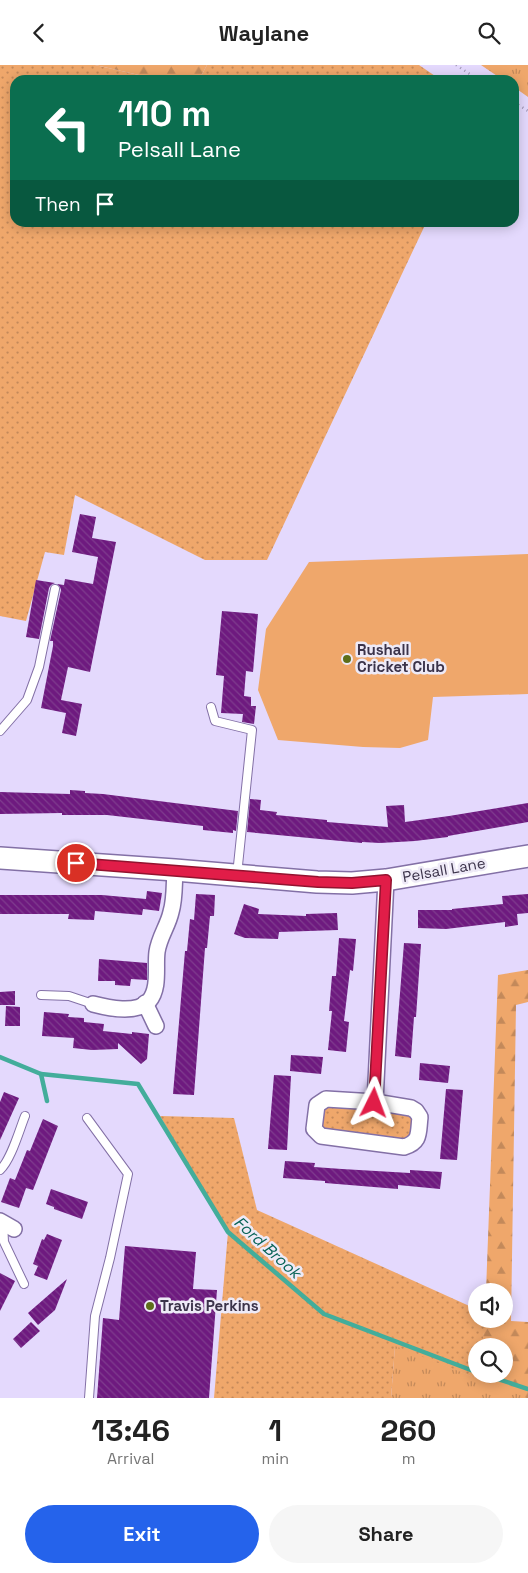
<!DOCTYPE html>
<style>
:root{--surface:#fff;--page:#f6f6f6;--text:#222;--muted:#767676;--accent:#2563eb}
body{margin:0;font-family:"Space Grotesk",sans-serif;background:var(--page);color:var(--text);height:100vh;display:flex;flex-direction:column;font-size:19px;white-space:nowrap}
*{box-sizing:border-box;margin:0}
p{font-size:16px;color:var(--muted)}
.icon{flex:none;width:28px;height:28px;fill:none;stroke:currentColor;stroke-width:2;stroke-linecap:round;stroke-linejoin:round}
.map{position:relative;height:1333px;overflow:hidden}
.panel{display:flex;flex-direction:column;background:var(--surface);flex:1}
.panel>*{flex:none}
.guide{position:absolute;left:10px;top:10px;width:509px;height:152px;border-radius:15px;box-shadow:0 2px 12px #0003;background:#0b6e4f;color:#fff;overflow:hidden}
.buttons{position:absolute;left:468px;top:1218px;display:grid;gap:10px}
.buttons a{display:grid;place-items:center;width:45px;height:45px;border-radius:50%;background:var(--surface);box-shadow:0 2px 12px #0003;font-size:25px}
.pin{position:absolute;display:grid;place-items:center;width:42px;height:42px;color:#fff;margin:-21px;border:2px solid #fff;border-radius:50%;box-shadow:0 1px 5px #0007}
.me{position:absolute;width:55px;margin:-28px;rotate:3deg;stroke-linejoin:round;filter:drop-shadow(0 0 4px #0008)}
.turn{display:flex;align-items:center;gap:18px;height:105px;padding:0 25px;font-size:22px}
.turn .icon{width:65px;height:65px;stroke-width:2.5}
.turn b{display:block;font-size:35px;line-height:42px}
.then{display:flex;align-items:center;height:48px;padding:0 25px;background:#0003;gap:10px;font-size:19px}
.eta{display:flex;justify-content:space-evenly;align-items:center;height:85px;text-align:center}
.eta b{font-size:30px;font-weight:800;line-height:35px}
.action{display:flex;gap:10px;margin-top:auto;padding:10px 25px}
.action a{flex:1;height:58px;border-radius:30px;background:var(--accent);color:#fff;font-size:20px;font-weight:800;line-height:58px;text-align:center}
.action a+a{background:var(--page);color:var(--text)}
header{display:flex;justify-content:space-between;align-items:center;height:65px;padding:0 25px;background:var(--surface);font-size:22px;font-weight:800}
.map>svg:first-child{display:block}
</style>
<header><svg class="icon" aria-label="back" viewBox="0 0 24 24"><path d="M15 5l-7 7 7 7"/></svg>Waylane<svg class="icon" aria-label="search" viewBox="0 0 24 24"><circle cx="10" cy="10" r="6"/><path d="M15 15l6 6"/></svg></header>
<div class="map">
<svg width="528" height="1333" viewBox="0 0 528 1333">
<defs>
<pattern id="grass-dots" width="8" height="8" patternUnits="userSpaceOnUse" patternTransform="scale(1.25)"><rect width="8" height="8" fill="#efa76b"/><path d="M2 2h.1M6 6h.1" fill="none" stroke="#c3895a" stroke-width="1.8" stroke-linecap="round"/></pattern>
<pattern id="forest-firs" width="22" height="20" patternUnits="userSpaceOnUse" patternTransform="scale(1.25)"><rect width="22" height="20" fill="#efa76b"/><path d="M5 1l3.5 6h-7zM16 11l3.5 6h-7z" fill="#c3895a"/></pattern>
<pattern id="park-tufts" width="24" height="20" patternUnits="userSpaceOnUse" patternTransform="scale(1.25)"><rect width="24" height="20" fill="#efa76b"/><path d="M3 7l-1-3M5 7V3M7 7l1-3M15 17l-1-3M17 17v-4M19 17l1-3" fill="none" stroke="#c3895a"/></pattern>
<pattern id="building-back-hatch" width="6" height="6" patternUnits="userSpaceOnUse" patternTransform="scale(1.25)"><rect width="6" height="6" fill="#6e1a7f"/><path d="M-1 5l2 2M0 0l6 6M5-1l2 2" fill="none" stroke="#7f3c8e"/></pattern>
</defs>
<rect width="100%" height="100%" fill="#e4d9fd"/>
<g fill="url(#grass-dots)">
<polygon points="0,0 95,0 161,15 15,15 15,158 426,158 267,495 205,495 75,430 64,490 45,487 26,556 0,551"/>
<polygon points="207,0 419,0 441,15 199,15"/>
<polygon points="328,1041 406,1047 414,1057 412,1070 404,1075 322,1066 319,1054 322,1042"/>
<polygon points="160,1051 234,1053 257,1145 476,1244 476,1254 486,1254 482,1281 476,1281 476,1309 479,1309 478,1314 395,1282 391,1333 214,1333 228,1167"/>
</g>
<g fill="url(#forest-firs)">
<polygon points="95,0 207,0 199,15 161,15"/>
<polygon points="528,905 528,937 516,940 511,1256 528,1257 528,1333 519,1333 478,1314 479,1309 504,1309 504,1281 482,1281 485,1254 504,1254 504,1226 486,1226 498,910"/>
</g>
<g fill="url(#park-tufts)">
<polygon points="481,0 528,0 528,32 514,22 514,15 503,15"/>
<polygon points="395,1281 527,1333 391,1333"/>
</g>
<polygon fill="#efa76b" points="528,489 528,629 433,632 428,675 400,683 363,682 278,675 258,625 266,564 309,497"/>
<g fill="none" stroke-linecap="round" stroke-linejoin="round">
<g stroke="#43ad9b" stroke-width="4.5">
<polyline points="0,992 41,1009 47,1036"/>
<polyline points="41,1009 138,1019 228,1167 324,1249 476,1307"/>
<polyline points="483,1309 528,1324"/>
</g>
</g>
<g fill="url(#building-back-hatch)">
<polygon points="80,449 96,452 92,473 116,477 90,607 68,602 61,635 82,639 76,671 62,668 66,648 41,643 53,581 53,576 50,576 61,525 60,522 57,519 64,520 65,514 93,519 98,492 72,487"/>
<polygon points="36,515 55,518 51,520 49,523 39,574 26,572"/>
<polygon points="222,546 258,549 253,607 246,606 244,631 251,632 251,641 256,641 254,659 242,657 243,649 221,648 224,611 216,610"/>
<polygon points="70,725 85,726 85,728 103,729 238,746 236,766 233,765 233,768 203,765 203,761 107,750 62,750 62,748 0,749 0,727 70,729"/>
<polygon points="250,734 261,735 260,745 277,747 276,750 327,755 327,757 388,762 386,741 404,740 405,757 449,751 528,738 528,757 448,771 448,772 415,776 380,778 362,777 362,778 247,767"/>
<polygon points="147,826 162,828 159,846 143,844 142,850 95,846 94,855 68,854 69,849 0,849 0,830 102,830 146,834"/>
<polygon points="196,829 215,830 214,851 210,851 207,883 205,883 194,1030 173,1029 185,886 187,886 190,854 194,855"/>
<polygon points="528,829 528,848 517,849 518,860 505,862 505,857 446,864 418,863 418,845 452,845 452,844 503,839 502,831"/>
<polygon points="244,839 259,844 258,849 306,851 306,849 337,848 338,865 279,867 278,874 245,873 234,869"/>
<polygon points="339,873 356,874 353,906 350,905 344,956 349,957 346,987 328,985 332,946 329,946 332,911 336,911"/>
<polygon points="404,878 421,879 416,952 414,952 411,993 395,991"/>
<polygon points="99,894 147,898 147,915 131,914 130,921 115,920 115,916 98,916"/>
<polygon points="15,926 15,940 0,940 0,927"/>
<polygon points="6,941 20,942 20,961 5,961"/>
<polygon points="44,947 69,949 68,952 84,953 84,957 104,959 103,966 132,969 132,967 149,969 147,994 141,999 118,978 118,984 92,985 73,983 74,973 42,971"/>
<polygon points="291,990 323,992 321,1009 290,1006"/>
<polygon points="420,998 450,1001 448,1018 419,1015"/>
<polygon points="274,1010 291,1011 287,1085 268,1084"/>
<polygon points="446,1024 463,1025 457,1095 440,1094"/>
<polygon points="4,1027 19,1033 0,1075 0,1037"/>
<polygon points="43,1054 58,1061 33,1125 26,1123 19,1143 1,1137 10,1113 15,1115 27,1085 30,1086"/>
<polygon points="285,1096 315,1098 314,1102 342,1104 410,1108 410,1105 442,1107 440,1124 398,1120 398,1124 325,1118 325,1116 283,1113"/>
<polygon points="51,1124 88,1137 82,1154 54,1144 54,1142 46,1139"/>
<polygon points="47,1169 62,1175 47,1215 34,1210 38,1201 33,1199 42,1174 44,1175"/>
<polygon points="125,1181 196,1187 193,1224 217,1225 209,1333 97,1333 103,1253 119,1255"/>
<polygon points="0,1208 15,1216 0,1246"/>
<polygon points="67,1214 55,1245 38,1260 28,1248"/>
<polygon points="31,1257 40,1266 21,1283 13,1274"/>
</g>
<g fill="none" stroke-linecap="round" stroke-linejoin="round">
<defs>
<g id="lane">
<polyline points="211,642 215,656 252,665 237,810"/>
<polyline points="0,666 27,635 39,602 55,524"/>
<polyline points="41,930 69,931 93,939"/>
<polyline points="87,1053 128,1109 110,1193 95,1251 89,1333"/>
<path d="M0,1105C11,1095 19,1066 25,1051"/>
<polyline points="3,1157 4,1177 24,1219"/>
</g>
<g id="street">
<polyline points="145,938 156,961"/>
<path d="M93,939C108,943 137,949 149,936C160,923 155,902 157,887C159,872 168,861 171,847C175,834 174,818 175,805"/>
<path d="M326,1034L375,1037L411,1043L416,1046L420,1052C418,1068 421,1077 404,1082L321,1071L314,1064L317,1040Z"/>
<polyline points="375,1037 386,815"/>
<polyline points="0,1156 14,1164"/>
</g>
<polyline id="secondary" points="0,793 175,805 317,817 352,818 386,815 528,791"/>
</defs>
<use href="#lane" stroke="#8370a6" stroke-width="10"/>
<use href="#street" stroke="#8370a6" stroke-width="18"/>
<use href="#secondary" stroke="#8370a6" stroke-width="24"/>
<g stroke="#9d93b1" stroke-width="2.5" stroke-dasharray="1 4" stroke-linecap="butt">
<polyline points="456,0 479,15"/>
<polyline points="514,37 528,46"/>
</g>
<use href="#lane" stroke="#fff" stroke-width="8"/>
<use href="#street" stroke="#fff" stroke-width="15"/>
<use href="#secondary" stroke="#fff" stroke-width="21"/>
</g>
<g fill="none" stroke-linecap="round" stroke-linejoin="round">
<defs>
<polyline id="route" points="76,798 318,817 352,818 386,815 374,1038"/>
</defs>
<use href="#route" stroke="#92132f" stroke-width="12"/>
<use href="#route" stroke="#e11d48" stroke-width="9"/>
</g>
<g fill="#5e6e1a" stroke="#eeeaf7" stroke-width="2">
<circle cx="347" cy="594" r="5"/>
<circle cx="150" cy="1241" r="5"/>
</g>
<g text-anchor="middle" stroke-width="5" stroke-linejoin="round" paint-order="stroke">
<g font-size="15" font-weight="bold" fill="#3b334a" stroke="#eeeaf7" text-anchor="start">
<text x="357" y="590">Rushall<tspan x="357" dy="17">Cricket Club</tspan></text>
<text x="160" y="1246">Travis Perkins</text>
</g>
<g font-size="15" fill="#3b334a" stroke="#eeeaf7">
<text transform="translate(444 805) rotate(-10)" y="5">Pelsall Lane</text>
</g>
<g font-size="16" font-style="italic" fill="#086357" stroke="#eeeaf7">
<text transform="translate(268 1182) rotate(42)" y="6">Ford Brook</text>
</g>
</g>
</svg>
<div class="buttons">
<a><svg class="icon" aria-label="sound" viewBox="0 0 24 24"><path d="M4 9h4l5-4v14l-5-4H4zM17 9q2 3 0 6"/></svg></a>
<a><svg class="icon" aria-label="search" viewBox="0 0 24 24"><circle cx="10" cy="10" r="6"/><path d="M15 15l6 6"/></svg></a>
</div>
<div class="pin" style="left:76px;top:798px;background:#d93025"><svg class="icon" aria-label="arrive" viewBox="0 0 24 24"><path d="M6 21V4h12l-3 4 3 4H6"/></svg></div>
<svg class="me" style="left:374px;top:1038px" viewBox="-20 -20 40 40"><path d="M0-17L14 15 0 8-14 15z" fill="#e11d48" stroke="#fff" stroke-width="4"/></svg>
<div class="guide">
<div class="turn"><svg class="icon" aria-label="left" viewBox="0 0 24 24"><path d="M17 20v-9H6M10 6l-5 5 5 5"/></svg><div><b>110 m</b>Pelsall Lane</div></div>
<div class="then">Then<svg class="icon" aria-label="arrive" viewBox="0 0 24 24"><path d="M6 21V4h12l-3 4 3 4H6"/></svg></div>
</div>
</div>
<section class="panel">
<div class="eta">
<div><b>13:46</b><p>Arrival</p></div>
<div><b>1</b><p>min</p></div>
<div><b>260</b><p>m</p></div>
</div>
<div class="action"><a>Exit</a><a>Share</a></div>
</section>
